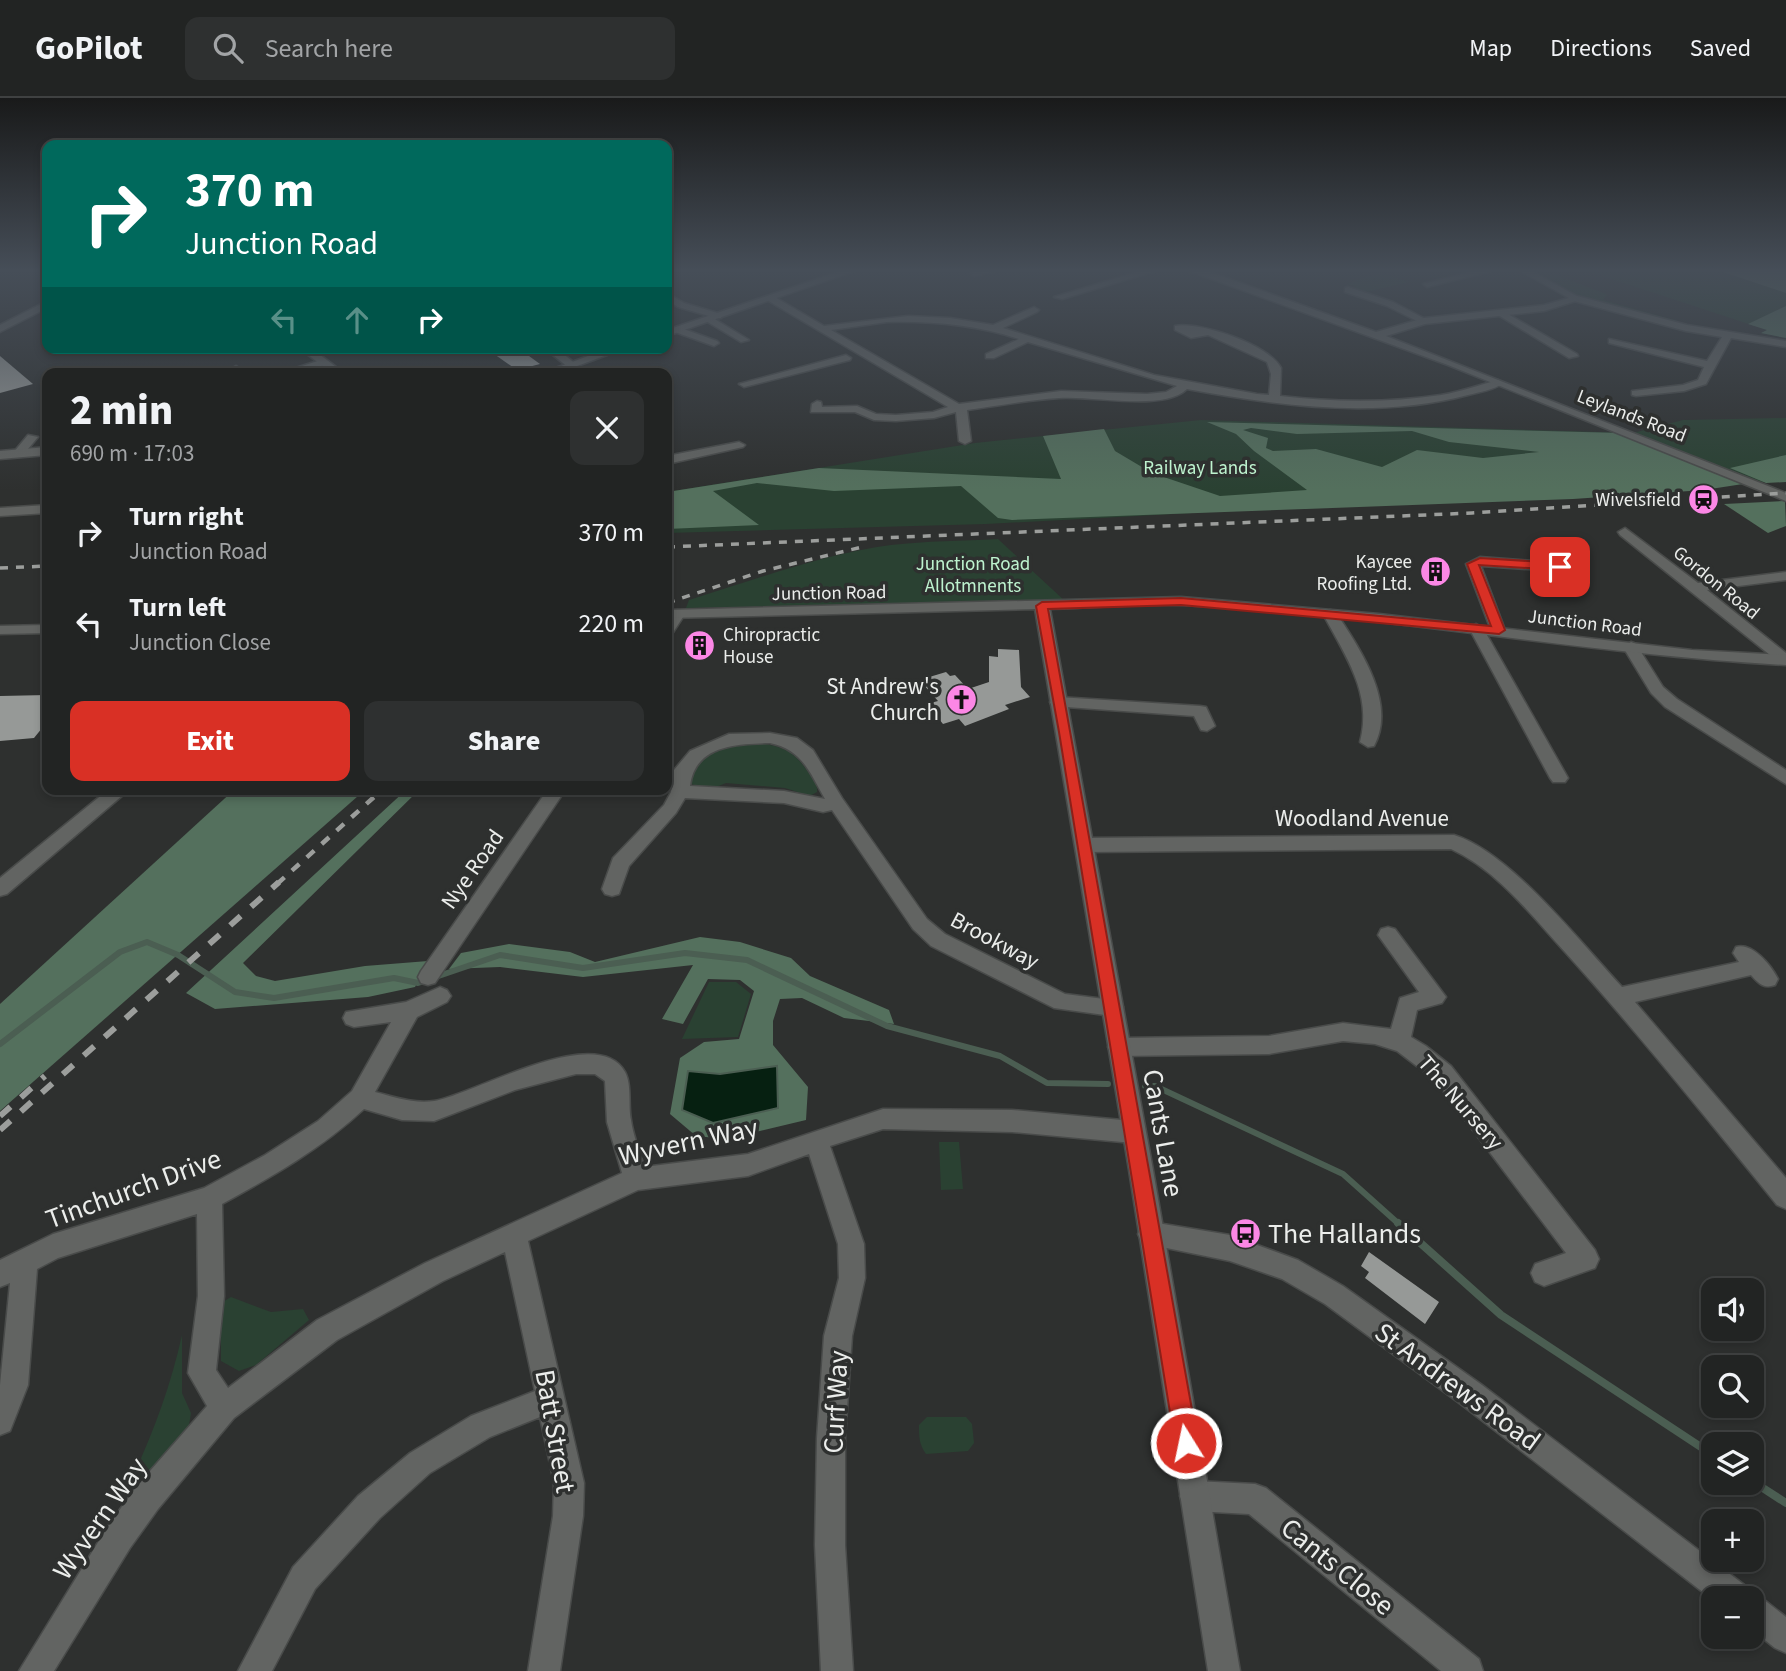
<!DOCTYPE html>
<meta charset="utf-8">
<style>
:root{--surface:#222423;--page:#2e3030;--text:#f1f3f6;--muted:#a2a4a6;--line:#3f4141;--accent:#d93025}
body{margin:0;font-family:"Source Sans 3",sans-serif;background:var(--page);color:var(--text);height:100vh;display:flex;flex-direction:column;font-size:26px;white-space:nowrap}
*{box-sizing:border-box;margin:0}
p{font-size:23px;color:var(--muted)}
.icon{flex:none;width:38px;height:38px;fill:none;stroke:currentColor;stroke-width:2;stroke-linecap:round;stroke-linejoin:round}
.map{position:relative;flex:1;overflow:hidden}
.sheet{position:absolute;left:42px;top:270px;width:630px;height:427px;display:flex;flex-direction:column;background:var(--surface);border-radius:14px;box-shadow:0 4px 10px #0003,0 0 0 2px var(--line)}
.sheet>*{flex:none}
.top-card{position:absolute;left:42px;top:42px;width:630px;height:214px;border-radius:14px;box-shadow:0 4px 10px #0003,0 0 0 2px var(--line);background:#00695c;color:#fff;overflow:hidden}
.buttons{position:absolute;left:1701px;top:1180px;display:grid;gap:14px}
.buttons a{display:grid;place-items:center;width:63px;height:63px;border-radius:14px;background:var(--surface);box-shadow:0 4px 10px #0003,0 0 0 2px var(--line);font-size:35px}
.pin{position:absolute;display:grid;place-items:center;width:60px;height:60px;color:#fff;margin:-30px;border-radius:14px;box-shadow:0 4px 10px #0006}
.me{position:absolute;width:77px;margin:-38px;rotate:350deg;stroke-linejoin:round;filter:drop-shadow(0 0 5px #0008)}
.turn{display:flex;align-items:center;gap:24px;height:147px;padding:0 28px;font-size:32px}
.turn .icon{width:91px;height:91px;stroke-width:2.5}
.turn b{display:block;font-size:49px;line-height:60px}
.lanes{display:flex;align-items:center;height:66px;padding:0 28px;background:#0003;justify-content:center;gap:35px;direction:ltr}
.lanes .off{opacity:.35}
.round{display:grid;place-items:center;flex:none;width:74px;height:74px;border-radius:14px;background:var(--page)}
.headline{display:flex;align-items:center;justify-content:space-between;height:119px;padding:0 28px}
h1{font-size:42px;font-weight:800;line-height:52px}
.cta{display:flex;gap:14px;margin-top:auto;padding:14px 28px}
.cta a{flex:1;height:80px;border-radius:14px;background:var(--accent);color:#fff;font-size:28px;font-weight:800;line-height:80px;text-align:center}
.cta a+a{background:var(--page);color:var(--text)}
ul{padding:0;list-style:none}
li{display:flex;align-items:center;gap:21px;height:91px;padding:0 28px}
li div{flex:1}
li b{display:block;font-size:26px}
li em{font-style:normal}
header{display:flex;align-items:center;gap:42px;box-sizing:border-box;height:98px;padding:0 35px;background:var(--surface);border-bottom:2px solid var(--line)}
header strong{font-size:33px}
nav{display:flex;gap:38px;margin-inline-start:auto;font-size:24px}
.search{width:490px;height:63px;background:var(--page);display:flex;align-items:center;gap:18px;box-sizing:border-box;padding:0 24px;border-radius:14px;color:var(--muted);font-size:26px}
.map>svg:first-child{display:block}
</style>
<header>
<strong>GoPilot</strong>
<div class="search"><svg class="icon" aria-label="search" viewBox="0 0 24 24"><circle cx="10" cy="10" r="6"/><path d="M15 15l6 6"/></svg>Search here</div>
<nav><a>Map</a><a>Directions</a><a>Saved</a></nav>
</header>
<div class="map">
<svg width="1786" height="1573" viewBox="0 0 1786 1573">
<rect width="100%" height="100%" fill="#2e302f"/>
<g fill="#2a4132">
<path d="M1527,171C1546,171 1584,188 1604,195L1607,197L1603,202L1678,223L1668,224L1581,201Z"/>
<polygon points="1581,171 1786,171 1786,240 1761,235 1767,232"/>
<polygon points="1379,175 1409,184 1362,195 1349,190 1356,188 1346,186"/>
<polygon points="1786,320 1786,383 986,426 667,435 667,394 975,345 1201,322 1633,335 1683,322"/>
<path d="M998,441L1065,503L686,510L689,502C751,483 826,455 891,447C926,443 962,443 998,441Z"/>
<path d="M745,643C776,648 790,647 808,674C813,681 818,686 817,694L810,698L785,690L726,685L711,691L691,686L689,676C705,651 718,650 745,643Z"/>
<polygon points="709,884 736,884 751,896 738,939 682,941"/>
<polygon points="939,1044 959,1044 963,1091 941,1092"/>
<polygon points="231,1199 271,1214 303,1211 309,1222 256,1267 239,1273 221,1263 221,1205"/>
<path d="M182,1237V1295L191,1315L189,1327L145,1380L134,1376C155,1330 171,1286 182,1237Z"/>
<path d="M927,1319H966L972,1326L974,1345L968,1353L926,1356C919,1346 919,1339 919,1327Z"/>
</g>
<g fill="#54705d" fill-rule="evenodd">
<polygon points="1714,171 1786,171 1786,195"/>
<polygon points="1786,208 1786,240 1761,235 1767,232 1748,226"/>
<path d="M1207,324L1622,335L1743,386L1704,392L1573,401L1012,422L998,420L961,388L834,393L757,385L713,393L759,427L667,431V394L819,370L1061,381L1043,338L1104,331L1115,353L1152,375L1220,398L1307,392L1254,353L1236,336ZM1251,330L1297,336L1412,333L1449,344L1539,354L1483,360L1417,352L1382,369L1316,351L1273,353L1266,350L1268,340L1243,332Z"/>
<polygon points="1786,357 1786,384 1766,385 1730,370"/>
<polygon points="1785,403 1786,428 1768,435 1724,406"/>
<polygon points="235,691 366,691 0,1013 0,906"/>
<polygon points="407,691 420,691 243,865 256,878 275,883 365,868 428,863 415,889 368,899 215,911 186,895"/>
<path d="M700,839L740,844L791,860L810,878L889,912L894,926L844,920L802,900L780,901L773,923V947L808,989L806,1022L726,1041L696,1038L670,1016L680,960L704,944L739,941L754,893L740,882L708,881L683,926L662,921L693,867L583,879L500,869L449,871L461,855L509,846L570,854L595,864ZM776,968L682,1013V1012L688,973L720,976Z"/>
</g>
<polygon fill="#062011" stroke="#4b5e52" stroke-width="2" points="777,968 778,1010 713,1025 682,1012 688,973 720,976"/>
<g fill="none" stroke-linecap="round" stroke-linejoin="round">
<g stroke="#4b5e52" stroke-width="6">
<polyline points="0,946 120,854 147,844 178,857 235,894 274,900 394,880 418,885 500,857 583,870 685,855 747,862 887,928 1000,958 1047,985 1108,986"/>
<polyline points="1145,988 1155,988 1343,1076 1400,1127"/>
</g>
<g stroke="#4b5e52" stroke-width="8">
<polyline points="1398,1125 1501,1217 1713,1357"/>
<polyline points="1752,1383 1786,1405"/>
</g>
</g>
<g fill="#969997">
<polygon points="518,250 540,266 517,272 494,256"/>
<polygon points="0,258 33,286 0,295"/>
<polygon points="998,551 1019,552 1021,589 1030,599 1005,607 1009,611 965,628 959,621 943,626 927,606 938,603 923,586 930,584 926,580 946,574 950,578 955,577 968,591 989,584 989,558 998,559"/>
<polygon points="47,597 47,624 34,640 0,643 0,598"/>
<polygon points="1369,1154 1439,1204 1425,1226 1365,1180 1369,1174 1361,1168"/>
</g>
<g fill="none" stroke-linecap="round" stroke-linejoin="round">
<defs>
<g id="minor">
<polygon points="980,171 1005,171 974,178 970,175"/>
<polygon points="1147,171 1162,171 1062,201 1054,199"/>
<polygon points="1208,171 1220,171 1202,178 1202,174"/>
<polygon points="1482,171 1500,171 1427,189 1423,186"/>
<polygon points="1348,189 1393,204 1429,223 1421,225 1387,208 1345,194 1345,190"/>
<polygon points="667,195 684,205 721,216 721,220 713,220 749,242 741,244 706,223 704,221 709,218 678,209 667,202"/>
<path d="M767,198H773L824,228L908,218L950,220L993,227L1034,209L1039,212L1037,214L1003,230L1154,277L1257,296L1269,297L1271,276L1267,264L1208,237L1191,240L1175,232V228C1199,223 1270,247 1281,270L1280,298C1333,304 1388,305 1441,297C1460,294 1479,287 1498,282L1503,285C1494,292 1480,294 1468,297C1378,321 1278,308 1187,291C1164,314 1091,297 1059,300C1028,302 997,308 967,312L971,343L965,346L959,343L956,314L934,320L896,323L874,322L855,314H811L812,306L817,303L821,304L822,309L857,308L876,316L896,317L933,314L948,309L767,202ZM887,224C933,223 976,227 1019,241L986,256V260H994L1028,244L1177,288L1166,294L1147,296L1061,293L959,306L831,232Z"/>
<polygon points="1577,198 1687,227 1786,243 1786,249 1731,240 1706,286 1684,293 1636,298 1632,297 1632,293 1683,287 1698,282 1704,269 1609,245 1609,241 1707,263 1722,239 1686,233 1574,203 1574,199"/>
<polygon points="47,203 47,210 0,234 0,227"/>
<polygon points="1501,212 1577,256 1578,258 1569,260 1498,217 1498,213"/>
<polygon points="678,229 717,243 719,245 714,248 675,234 673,232"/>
<polygon points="544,250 556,250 577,267 568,269"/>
<polygon points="846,257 851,260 850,262 744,289 739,286"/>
<polygon points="324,261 329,264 328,266 297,275 280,275"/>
<polygon points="236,268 246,275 234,275 231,271"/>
<polygon points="28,337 38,339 23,357 15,357 13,355"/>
<polygon points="739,344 745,347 743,349 667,366 667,358"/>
<polygon points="47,407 47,415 0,418 0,410"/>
<polygon points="1625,430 1698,485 1786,474 1786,482 1707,492 1786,555 1786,566 1780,565 1620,437 1618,434"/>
<polygon points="1480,459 1575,466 1582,470 1575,474 1481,468 1505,532 1498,536 1491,532 1466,466"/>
<polygon points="678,512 685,516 672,536 667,537 667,522 673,513"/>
<path d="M1330,512L1335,513C1358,548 1398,605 1374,648L1368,649L1360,644C1373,596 1345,557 1323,516Z"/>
<polygon points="1476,526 1483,530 1568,680 1565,684 1553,684 1550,680 1469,530"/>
<polygon points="1631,544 1636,546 1663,589 1677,601 1786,672 1786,686 1665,609 1651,595 1623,549"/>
<polygon points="1058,599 1200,608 1206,609 1215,628 1207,633 1201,632 1194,618 1052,608 1050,604"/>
<path d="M770,635L797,640L813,652L842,700L927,821L945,836L1065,896L1120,903L1123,909L1120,915L1112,918L1054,910L931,848L913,831L832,712L823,714L784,705L685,700L676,715L629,768L619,796L612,798L605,796L602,791L613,760L664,707L671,694L674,672L690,653L729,636ZM770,645C803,652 810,675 825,701L784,693L690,688C695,647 736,646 770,645Z"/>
<polygon points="109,691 130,691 7,796 0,798 0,780"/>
<polygon points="548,691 566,691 435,885 428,887 421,885 418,879 421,873"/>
<path d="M1454,737C1510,754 1581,845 1622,889L1739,864L1733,855L1736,849C1752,844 1771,867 1778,881L1775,887C1764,891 1759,886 1751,877L1635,904L1786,1080V1111L1777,1107C1708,1022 1639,936 1565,854C1530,816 1498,773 1451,751L1085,754L1078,752L1076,747L1078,742L1085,740Z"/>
<polygon points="1388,829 1395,831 1446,899 1442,905 1417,912 1411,939 1426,948 1451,968 1595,1152 1599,1161 1595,1170 1544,1188 1535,1184 1531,1175 1535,1166 1566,1155 1435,982 1397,953 1375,946 1343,943 1269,956 1119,958 1111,956 1108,949 1111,942 1119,940 1269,938 1343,925 1391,931 1400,900 1419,894 1378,837 1381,831"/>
<path d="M440,889L447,892L451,898L447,904L417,919L375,994C394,999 414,1006 434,1003C473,997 597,923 625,974C632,987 628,1008 631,1022C633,1038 640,1053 644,1069L748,1056L883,1011L1012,1012L1133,1023L1141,1026L1145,1034L1141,1042L1133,1045L1012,1034L883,1031L830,1048L864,1146L865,1180L852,1238L845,1340V1447L853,1573H821L815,1447L817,1340L824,1238L839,1180L838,1146L809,1056L748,1078L638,1092L528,1143L584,1385L583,1418L560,1573H528L553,1418L554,1385L540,1319L490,1339L430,1375L380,1420L315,1491L272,1573H238L293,1469L358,1398L410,1355L471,1318L535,1293L505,1154L443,1183L337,1242L234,1320L158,1411L130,1450L54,1573H19L108,1428L136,1389L207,1308L188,1275L198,1198L197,1116L58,1160L37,1171L28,1287L10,1333L0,1337V1287L10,1185L0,1189V1162L53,1136L204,1090L265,1057L318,1023L352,993L391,924L354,929L346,926L343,920L346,914L406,904ZM576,976H595L605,983L607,1024L622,1075L425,1165L317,1222L228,1290L216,1272L224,1198L222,1106C273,1078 321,1051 364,1011L402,1022L434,1023L515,992Z"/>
<polygon points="1151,1124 1230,1137 1298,1162 1343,1188 1482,1287 1747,1489 1750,1497 1763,1501 1786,1519 1786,1555 1775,1550 1752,1532 1752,1500 1713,1500 1713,1502 1462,1307 1325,1206 1282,1181 1230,1163 1142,1145 1138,1136 1142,1127"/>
<polygon points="1195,1383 1255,1386 1266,1390 1479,1561 1483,1573 1441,1573 1249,1416 1195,1413 1184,1409 1180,1398 1184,1387"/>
</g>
<g id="tertiary">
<polygon points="846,171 860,171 667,238 667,232"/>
<polygon points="1184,171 1199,171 1224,179 1376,234 1424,220 1544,207 1569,200 1517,171 1528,171 1582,201 1544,213 1425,226 1386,238 1786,395 1786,403 1448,267"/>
<polygon points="299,250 311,250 344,275 332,275"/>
<polygon points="610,250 626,250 558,275 542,275"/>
<polygon points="47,349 47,357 0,361 0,353"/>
<path d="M1181,499L1379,516L1692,552L1786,557V567C1584,556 1385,517 1183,507C1139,505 1094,510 1050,511L1153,1072L1240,1573H1208L1129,1072L1035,511L667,520V512Z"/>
<polygon points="47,527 47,535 0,536 0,528"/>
</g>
</defs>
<use href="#minor" stroke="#494b4a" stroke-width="3"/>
<use href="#tertiary" stroke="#494b4a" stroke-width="3"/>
<use href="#minor" fill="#626462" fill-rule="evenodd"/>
<use href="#tertiary" fill="#626462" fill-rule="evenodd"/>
<g stroke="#9c9e9c" stroke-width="3.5" stroke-dasharray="8 8" stroke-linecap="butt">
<polyline points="667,449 1472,415 1786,395"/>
<polyline points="0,470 47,468"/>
<polyline points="667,505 763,473 862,449"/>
</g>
<polyline stroke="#9c9e9c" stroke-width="4.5" stroke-dasharray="10 10" stroke-linecap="butt" points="277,786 383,691"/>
<g stroke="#9c9e9c" stroke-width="6" stroke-dasharray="14 14" stroke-linecap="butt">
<polyline points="0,1018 45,978"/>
<polyline points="0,1032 279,784"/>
</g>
</g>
<linearGradient id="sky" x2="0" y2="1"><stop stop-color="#191a1a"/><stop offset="0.44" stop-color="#464e58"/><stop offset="1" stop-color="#464e58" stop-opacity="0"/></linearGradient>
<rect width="1786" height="392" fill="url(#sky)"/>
<polygon fill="#d93025" stroke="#8d1f18" stroke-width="2" points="1480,460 1560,465 1566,469 1560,472 1479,467 1505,532 1499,536 1181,507 1048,511 1198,1345 1195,1354 1186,1357 1178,1354 1175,1345 1059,634 1036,508 1042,504 1181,500 1491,528 1467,466"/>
<defs>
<symbol id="station-disc" viewBox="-11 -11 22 22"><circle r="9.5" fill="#fb87e5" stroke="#2e302f"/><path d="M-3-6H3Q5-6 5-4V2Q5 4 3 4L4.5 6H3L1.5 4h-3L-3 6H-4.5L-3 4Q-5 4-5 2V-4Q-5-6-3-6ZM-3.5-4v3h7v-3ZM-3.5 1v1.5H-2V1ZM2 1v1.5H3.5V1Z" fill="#111"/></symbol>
<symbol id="building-disc" viewBox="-11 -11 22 22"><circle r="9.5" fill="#fb87e5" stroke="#2e302f"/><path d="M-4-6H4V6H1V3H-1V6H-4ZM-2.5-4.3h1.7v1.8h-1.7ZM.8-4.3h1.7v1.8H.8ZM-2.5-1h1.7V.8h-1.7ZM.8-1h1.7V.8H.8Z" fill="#111"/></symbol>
<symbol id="church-disc" viewBox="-11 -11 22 22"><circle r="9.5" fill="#fb87e5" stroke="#2e302f"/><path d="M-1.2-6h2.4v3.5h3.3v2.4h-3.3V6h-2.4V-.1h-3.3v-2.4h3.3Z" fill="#111"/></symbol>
<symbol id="bus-disc" viewBox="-11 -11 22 22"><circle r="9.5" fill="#fb87e5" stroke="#2e302f"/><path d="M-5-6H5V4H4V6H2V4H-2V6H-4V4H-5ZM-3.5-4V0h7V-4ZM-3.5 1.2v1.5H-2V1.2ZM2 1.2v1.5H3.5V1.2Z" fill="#111"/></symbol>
</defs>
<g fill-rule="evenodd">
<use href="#station-disc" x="1686" y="384" width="35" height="35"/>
<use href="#building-disc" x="1418" y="456" width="35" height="35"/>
<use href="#building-disc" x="682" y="530" width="35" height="35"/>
<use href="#church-disc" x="944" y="584" width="35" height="35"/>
<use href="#bus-disc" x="1228" y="1118" width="35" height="35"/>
</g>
<g text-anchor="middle" stroke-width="7" stroke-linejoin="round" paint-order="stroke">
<g font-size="19" fill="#ebedeb" stroke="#2e302f">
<text transform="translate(1632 317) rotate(21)" y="7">Leylands Road</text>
<text transform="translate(1717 484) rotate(39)" y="7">Gordon Road</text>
<text transform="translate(829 494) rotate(-1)" y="7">Junction Road</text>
<text transform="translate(1585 524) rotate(7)" y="7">Junction Road</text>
</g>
<g font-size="19" fill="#bef3cf" stroke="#2e302f">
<text x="1200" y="376">Railway Lands</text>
<text x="973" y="472">Junction Road<tspan x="973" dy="22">Allotmnents</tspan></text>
</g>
<g font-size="19" fill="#ebedeb" stroke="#2e302f" text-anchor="end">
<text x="1681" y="408">Wivelsfield</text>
<text x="1412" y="470">Kaycee<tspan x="1412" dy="22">Roofing Ltd.</tspan></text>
<text x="723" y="543" text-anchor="start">Chiropractic<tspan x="723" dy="22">House</tspan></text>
</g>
<g font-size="23" fill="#ebedeb" stroke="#2e302f" text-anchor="end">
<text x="939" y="596">St Andrew's<tspan x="939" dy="26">Church</tspan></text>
</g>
<g font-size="23" fill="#ebedeb" stroke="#2e302f">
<text x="1362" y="728">Woodland Avenue</text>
<text transform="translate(472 771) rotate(-55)" y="8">Nye Road</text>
<text transform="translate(995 842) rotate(28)" y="8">Brookway</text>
<text transform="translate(1461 1004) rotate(49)" y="8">The Nursery</text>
</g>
<g font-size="28" fill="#ebedeb" stroke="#2e302f">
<text transform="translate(1164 1035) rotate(80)" y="10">Cants Lane</text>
<text transform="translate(688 1043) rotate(-12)" y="10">Wyvern Way</text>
<text transform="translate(133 1090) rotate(-20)" y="10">Tinchurch Drive</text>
<text transform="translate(1458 1288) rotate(36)" y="10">St Andrews Road</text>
<text transform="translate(835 1304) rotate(-87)" y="10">Curf Way</text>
<text transform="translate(556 1333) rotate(80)" y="10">Batt Street</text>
<text transform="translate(99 1420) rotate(-55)" y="10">Wyvern Way</text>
<text transform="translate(1338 1468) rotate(39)" y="10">Cants Close</text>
</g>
<g font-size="28" fill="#ebedeb" stroke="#2e302f" text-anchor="start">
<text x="1268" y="1145">The Hallands</text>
</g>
</g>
</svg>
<div class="buttons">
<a><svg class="icon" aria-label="sound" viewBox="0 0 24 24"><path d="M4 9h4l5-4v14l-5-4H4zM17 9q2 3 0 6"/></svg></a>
<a><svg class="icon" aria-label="search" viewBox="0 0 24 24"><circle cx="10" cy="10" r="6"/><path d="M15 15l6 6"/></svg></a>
<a><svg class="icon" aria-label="layers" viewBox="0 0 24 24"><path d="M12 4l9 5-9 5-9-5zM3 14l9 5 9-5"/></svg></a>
<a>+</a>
<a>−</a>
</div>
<div class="pin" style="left:1560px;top:469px;background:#d93025"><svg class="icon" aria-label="arrive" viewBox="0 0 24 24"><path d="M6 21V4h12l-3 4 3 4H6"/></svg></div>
<svg class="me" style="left:1186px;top:1345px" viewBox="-20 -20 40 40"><circle r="17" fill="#d93025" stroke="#fff" stroke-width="3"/><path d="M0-11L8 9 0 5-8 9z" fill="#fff"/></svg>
<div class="top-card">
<div class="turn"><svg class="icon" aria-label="right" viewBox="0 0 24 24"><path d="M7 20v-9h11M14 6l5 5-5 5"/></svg><div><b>370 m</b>Junction Road</div></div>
<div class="lanes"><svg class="icon off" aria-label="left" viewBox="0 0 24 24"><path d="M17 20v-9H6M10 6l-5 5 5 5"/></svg><svg class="icon off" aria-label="ahead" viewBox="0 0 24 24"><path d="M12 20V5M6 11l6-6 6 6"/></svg><svg class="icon" aria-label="right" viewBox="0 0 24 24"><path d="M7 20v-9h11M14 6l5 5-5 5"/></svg></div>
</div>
<section class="sheet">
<div class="headline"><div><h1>2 min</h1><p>690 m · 17:03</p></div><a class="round"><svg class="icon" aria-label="close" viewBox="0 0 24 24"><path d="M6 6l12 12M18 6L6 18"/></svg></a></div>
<ul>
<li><svg class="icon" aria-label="right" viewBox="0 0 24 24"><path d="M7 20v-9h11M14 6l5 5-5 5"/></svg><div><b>Turn right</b><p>Junction Road</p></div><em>370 m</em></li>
<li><svg class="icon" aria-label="left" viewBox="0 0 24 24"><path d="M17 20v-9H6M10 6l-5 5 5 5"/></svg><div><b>Turn left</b><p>Junction Close</p></div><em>220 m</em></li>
</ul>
<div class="cta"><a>Exit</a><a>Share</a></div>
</section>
</div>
